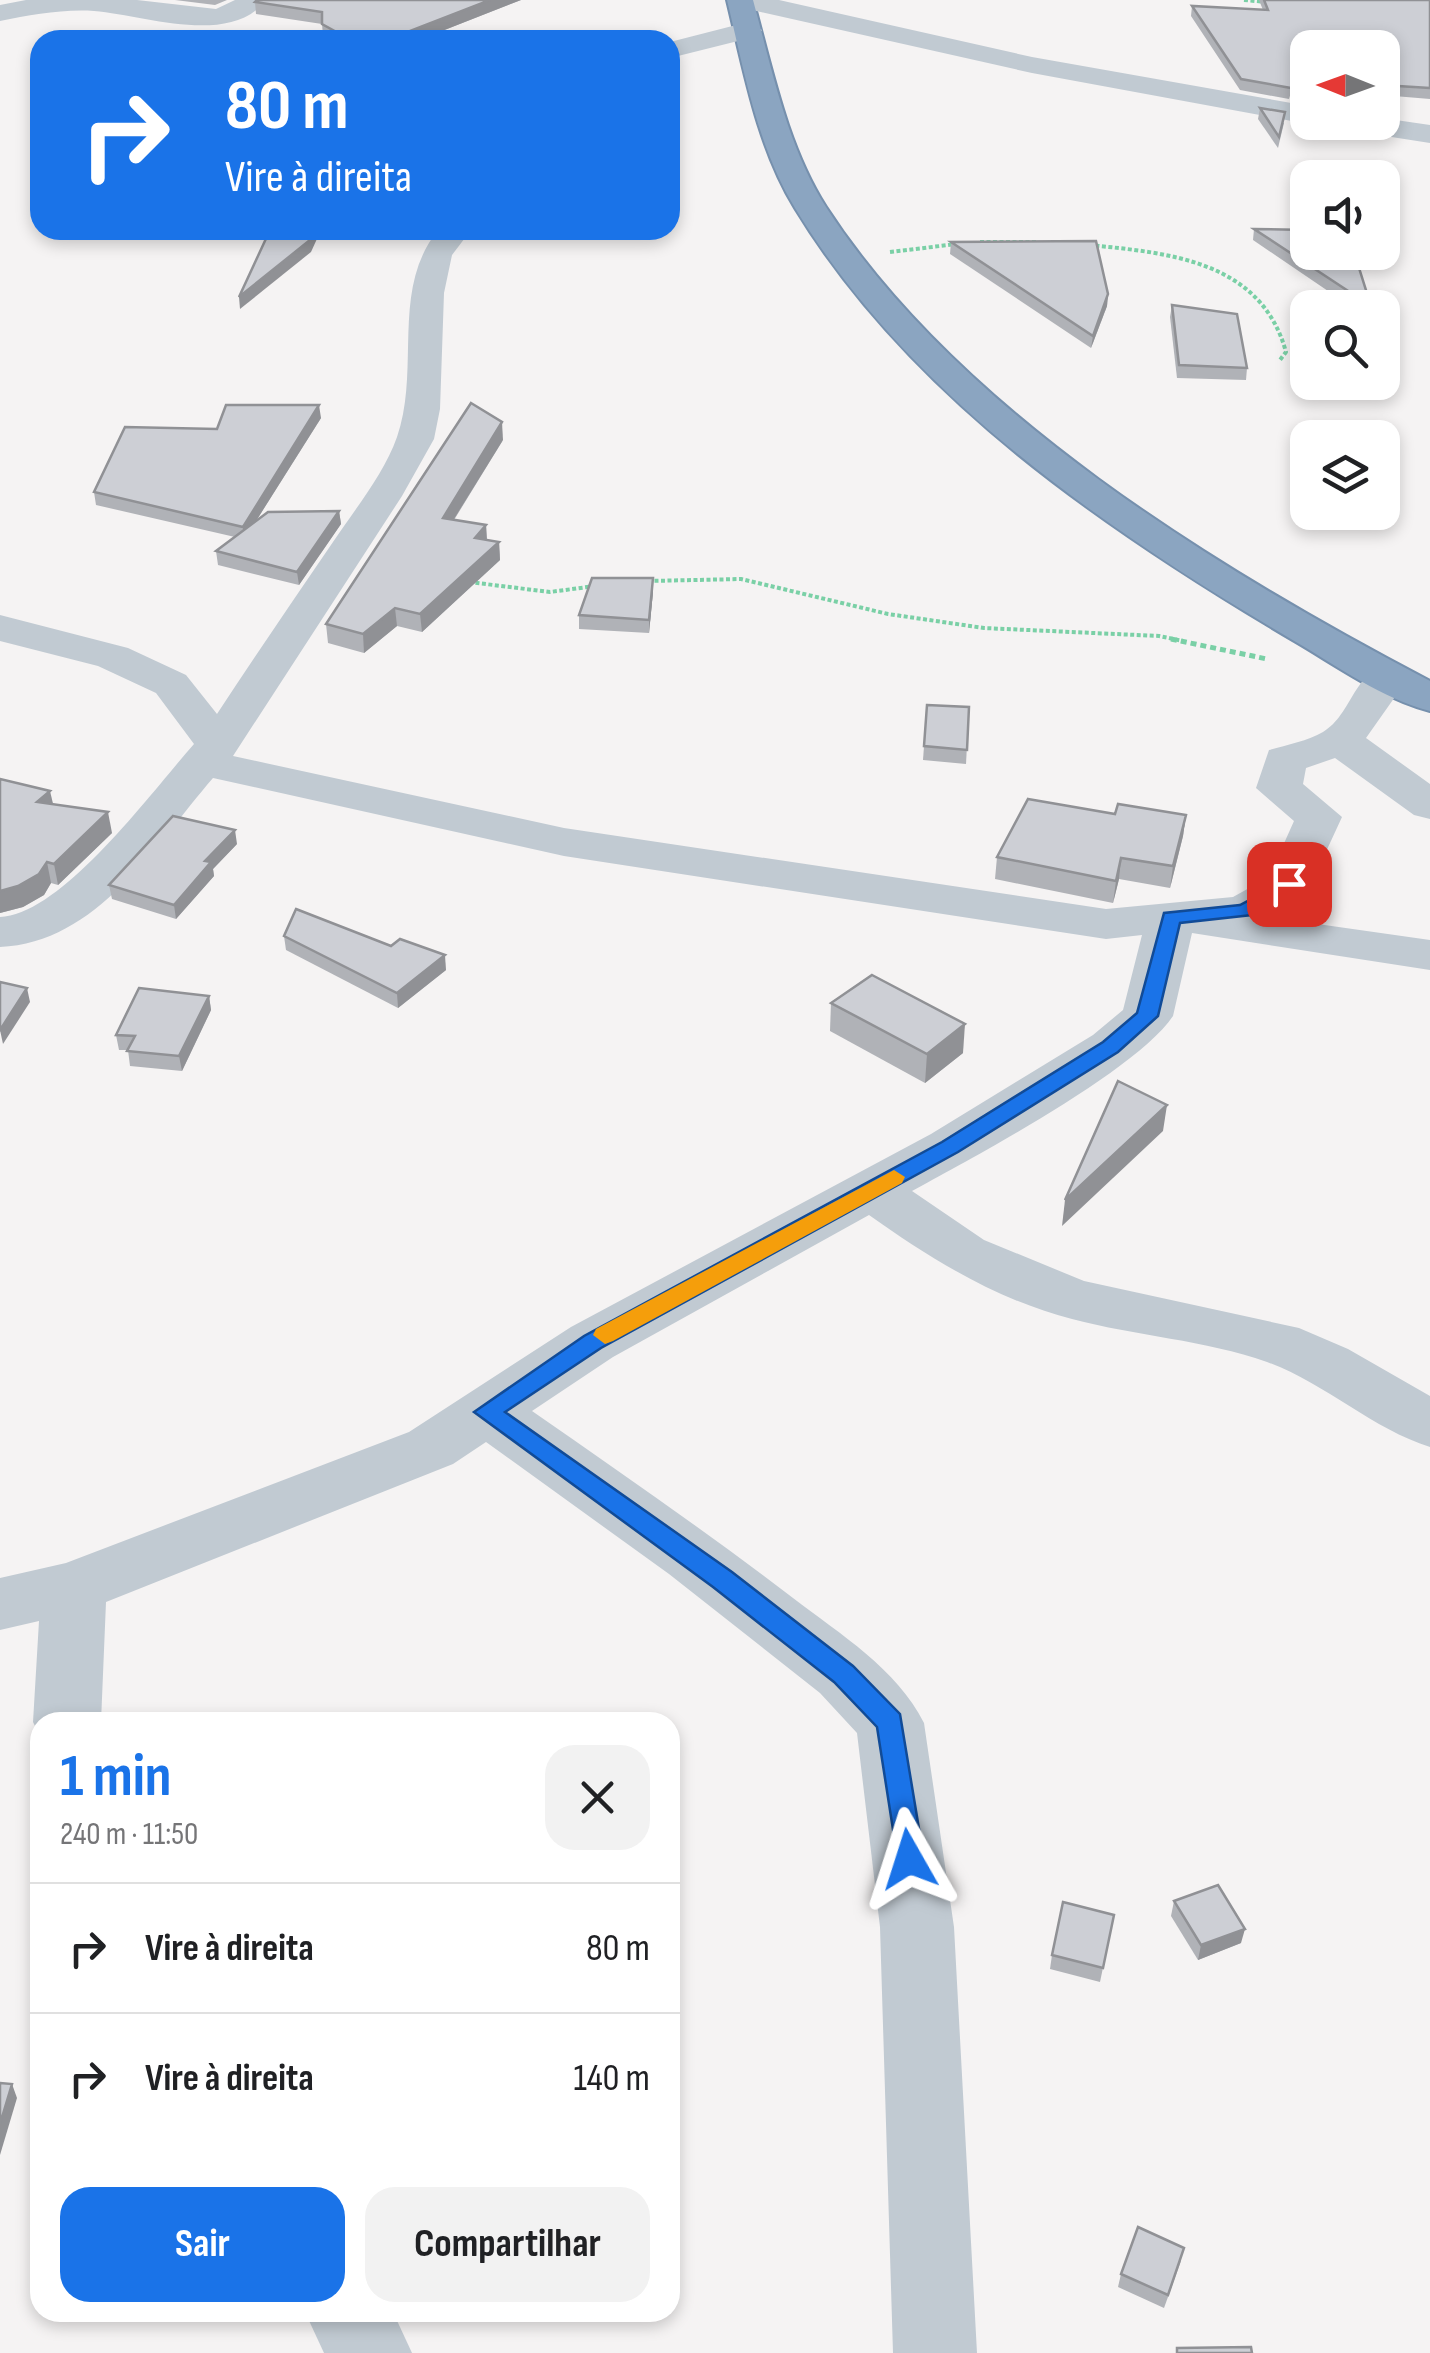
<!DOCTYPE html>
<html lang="pt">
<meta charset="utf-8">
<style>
:root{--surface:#fff;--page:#f2f2f2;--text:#202124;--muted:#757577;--line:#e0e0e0;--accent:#1a73e8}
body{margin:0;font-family:"Sofia Sans Condensed",sans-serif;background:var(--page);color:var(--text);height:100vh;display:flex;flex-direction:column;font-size:38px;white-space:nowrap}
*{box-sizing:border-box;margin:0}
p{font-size:32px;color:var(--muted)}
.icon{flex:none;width:55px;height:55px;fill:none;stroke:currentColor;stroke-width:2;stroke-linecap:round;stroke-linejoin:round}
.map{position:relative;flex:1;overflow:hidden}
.side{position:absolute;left:30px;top:1712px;width:650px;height:610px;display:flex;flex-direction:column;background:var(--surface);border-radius:30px;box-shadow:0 5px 15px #0003}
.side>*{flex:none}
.guide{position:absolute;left:30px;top:30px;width:650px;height:210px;border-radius:30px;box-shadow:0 5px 15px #0003;background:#1a73e8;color:#fff;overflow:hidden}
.needle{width:65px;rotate:271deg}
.tools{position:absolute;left:1290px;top:30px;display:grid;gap:20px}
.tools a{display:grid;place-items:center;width:110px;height:110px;border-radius:20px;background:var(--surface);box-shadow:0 5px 15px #0003;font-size:50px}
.pin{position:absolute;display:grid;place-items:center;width:85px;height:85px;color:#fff;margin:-42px;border-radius:20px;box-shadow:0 5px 15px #0006}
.me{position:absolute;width:110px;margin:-55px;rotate:354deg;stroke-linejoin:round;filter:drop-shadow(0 0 8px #0008)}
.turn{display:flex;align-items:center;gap:35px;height:210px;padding:0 30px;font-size:45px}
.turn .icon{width:130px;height:130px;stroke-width:2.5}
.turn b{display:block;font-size:70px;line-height:85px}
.round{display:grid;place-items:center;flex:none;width:105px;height:105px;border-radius:30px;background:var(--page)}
.overview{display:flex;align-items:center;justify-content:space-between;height:170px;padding:0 30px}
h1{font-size:60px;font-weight:700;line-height:75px;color:var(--accent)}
.button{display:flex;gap:20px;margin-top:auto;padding:20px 30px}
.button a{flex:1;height:115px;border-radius:30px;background:var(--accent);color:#fff;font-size:40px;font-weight:700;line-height:115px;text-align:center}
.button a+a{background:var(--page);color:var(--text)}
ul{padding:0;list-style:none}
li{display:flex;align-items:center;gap:30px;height:130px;padding:0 30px;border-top:2px solid var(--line)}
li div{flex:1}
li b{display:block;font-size:38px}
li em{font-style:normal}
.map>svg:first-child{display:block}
</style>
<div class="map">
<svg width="1430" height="2353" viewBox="0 0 1430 2353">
<rect width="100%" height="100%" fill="#f5f3f3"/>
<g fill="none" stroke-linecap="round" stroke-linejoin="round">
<defs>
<path id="highway" d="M727,0H753C772,69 787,146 826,207C959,412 1218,570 1430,681V711C1383,699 1337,666 1296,642C1109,532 910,397 795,208C757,146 744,70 727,0Z"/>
</defs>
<use href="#highway" stroke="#7690ad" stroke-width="4"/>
<g stroke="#7ad0a6" stroke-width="4" stroke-dasharray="4 2.5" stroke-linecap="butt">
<polyline points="1244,0 1267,2"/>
<polyline points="980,242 1037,242"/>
<path d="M1089,245C1170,253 1261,261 1286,352L1280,360"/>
<polyline points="890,252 957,244"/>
<polyline points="648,581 741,579 888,614 984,628 1159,636 1183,641"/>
<polyline points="469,582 550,592 595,586"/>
</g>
<polyline stroke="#7ad0a6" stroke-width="5" stroke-dasharray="6 4" stroke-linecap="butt" points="1171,639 1267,659"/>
<g fill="#c1cad2" fill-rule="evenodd">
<path d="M26,0H137L216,9L235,0H266C230,47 144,15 94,11C62,9 31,15 0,21V5Z"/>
<polygon points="730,0 779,0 1032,57 1308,106 1308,122 1313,122 1308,124 1032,73 743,8"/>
<polygon points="748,22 762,30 758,36 670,58 670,42"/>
<polygon points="1382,118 1430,125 1430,143 1353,131 1339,122 1382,122"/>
<path d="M438,230H471L452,255L444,293L440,409L434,439L402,496L233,756L564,828L1106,909L1233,897L1269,877L1294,821L1256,788L1269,750C1286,745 1308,741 1323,732C1356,713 1355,656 1403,668L1409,677L1366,738L1430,784V819L1414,815L1335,758L1306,768L1303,784L1342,817L1306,895L1268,917L1430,940V970L1192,933L1173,1016C1136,1071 974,1157 912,1191L984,1240L1084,1281L1299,1328L1348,1349L1430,1396V1447C1372,1429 1325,1383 1267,1362C1205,1340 1136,1336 1072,1319C997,1300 931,1259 869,1215L613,1357L532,1411C620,1472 708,1533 793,1598C840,1634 897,1669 924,1723L954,1927L977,2353H893L880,1927L857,1733L820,1693L669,1574L486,1442L453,1464L106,1602L101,1722H40V1736L33,1722L39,1621L0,1630V1578L66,1563L409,1432L571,1327L931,1134L1093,1035L1123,1010L1142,935L1106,939L564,856L213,778C155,845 97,943 0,947V917C62,915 153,790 194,744L156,693L98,666L0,641V615L128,648L186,675L217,714C255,656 294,599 333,542C355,509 384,474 397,437C421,368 390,290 438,230Z"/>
<polygon points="305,2312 393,2312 412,2353 324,2353"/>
</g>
<use href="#highway" fill="#8ba5c1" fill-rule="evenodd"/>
</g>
<g fill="#b0b2b7">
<polygon points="175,0 227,0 215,5"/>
<polygon points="521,0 419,40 330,40 323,36 322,24 256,14 255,2"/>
<polygon points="1259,0 1430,0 1430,99 1382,95 1382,48 1308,48 1308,90 1292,89 1289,99 1240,90 1191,16 1192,6 1263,10"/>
<polygon points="1260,108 1284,123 1278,148 1258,119"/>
<polygon points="1254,229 1371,306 1370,308 1353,308 1253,240"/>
<polygon points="951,242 1108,294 1107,306 1091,348 950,254"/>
<polygon points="1172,305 1247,368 1246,380 1177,378 1170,317"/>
<polygon points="1382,343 1389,364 1387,377 1382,377"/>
<polygon points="321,418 256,521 339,511 341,524 299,585 218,565 216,551 235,537 96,505 94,492 217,429"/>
<polygon points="503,440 454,520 486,525 487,540 499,542 500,560 422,632 397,626 364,653 328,643 326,624"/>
<polygon points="653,592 649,633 579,629 579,615"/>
<polygon points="927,705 969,707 966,764 923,760"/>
<polygon points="0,779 112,833 58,885 51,883 44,895 23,907 0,913"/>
<polygon points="1115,814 1186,815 1183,836 1170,888 1119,879 1113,903 995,879 997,857"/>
<polygon points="237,844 213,869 214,876 176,919 112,899 109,885"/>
<polygon points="284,936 446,970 398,1008 286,950"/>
<polygon points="209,996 211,1010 182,1071 130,1066 128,1050 119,1050 116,1035"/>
<polygon points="831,1003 963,1053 925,1083 830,1031"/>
<polygon points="1174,1901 1241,1943 1198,1960 1171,1916"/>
<polygon points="1114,1915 1100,1982 1050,1969 1052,1955"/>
<polygon points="1181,2261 1164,2308 1118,2287 1121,2274"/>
</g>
<g fill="#909195">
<polygon points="490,0 521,0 419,40 387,40"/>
<polygon points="314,230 321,230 311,252 240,309 239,297"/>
<polygon points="1108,294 1107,306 1091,348 1093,336"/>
<polygon points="319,405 321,418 244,540 243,527"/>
<polygon points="502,422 503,440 444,535 443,518"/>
<polygon points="339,511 341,524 299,585 297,572"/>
<polygon points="486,525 487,543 475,538"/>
<polygon points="499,542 500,560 422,632 420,614"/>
<polygon points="653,578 653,592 649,633 649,620"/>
<polygon points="395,608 397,626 364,653 363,634"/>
<polygon points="50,791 55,812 37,802"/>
<polygon points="108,812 112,833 58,885 54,864"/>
<polygon points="1186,815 1183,836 1170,888 1173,866"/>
<polygon points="235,830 237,844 213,869 214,876 176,919 174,905 205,861"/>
<polygon points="1121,858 1119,879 1113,903 1116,881"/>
<polygon points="47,862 51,883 44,895 23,907 0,913 0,891"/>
<polygon points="445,955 446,970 398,1008 397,993"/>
<polygon points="27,988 30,1002 3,1044 0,1030"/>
<polygon points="209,996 211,1010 182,1071 179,1056"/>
<polygon points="965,1024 963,1053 925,1083 927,1054"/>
<polygon points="1167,1105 1163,1131 1062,1226 1065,1200"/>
<polygon points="1245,1929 1241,1943 1198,1960 1201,1945"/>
<polygon points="12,2084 17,2098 0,2155 0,2124"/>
</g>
<g fill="#cdcfd5" stroke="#909195" stroke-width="2.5">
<polygon points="257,0 490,0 387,40 351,40 322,24 322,12 255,2"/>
<polygon points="1264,0 1430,0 1430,88 1382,85 1382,48 1308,48 1308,79 1293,78 1291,88 1241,79 1192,6 1268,10"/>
<polygon points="1260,108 1285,112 1279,137"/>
<polygon points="1254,229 1308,230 1308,252 1354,252 1371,306"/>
<polygon points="270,230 314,230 310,240 239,297"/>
<polygon points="1096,241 1108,294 1093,336 951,242"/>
<polygon points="1172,305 1237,314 1247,368 1179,365"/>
<polygon points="1382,343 1389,364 1382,365"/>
<polygon points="471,403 502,422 443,518 486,525 475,538 499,542 420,614 395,608 363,634 326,624"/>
<polygon points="226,405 319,405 243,527 94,492 125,427 217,429"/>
<polygon points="339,511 297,572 216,551 268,512"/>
<polygon points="592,578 653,578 649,620 579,615"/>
<polygon points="927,705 969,707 967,750 924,746"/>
<polygon points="0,779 50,791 37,802 108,812 54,864 47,862 39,874 18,886 0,891"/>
<polygon points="1028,799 1115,814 1118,804 1186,815 1173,866 1121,858 1116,881 997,857"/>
<polygon points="173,816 235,830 205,861 211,862 174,905 109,885"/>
<polygon points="296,909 391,946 400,939 445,955 397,993 284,936"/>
<polygon points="872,975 965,1024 927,1054 831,1003"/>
<polygon points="0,982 27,988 0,1030"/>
<polygon points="139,988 209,996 179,1056 127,1051 135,1036 116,1035"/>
<polygon points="1118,1081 1167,1105 1065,1200"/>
<polygon points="1218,1885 1245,1929 1201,1945 1174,1901"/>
<polygon points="1063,1902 1114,1915 1103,1968 1052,1955"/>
<polygon points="0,2083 12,2084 0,2124"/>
<polygon points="1138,2227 1184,2248 1168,2295 1121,2274"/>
<polygon points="1251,2347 1252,2353 1177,2353 1177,2348"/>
</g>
<polygon fill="#1a73e8" stroke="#114b97" stroke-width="2.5" points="1289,879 1299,884 1296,889 1252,915 1180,923 1158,1016 1118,1052 958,1152 601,1348 505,1412 732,1572 853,1666 900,1714 924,1859 919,1868 909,1872 899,1868 877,1727 834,1682 713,1587 474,1412 584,1336 942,1142 1103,1042 1137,1013 1164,913 1240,905"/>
<polygon fill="#f59e0b" points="894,1170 905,1177 902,1183 613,1341 605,1344 593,1335 596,1329"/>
</svg>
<div class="tools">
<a><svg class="needle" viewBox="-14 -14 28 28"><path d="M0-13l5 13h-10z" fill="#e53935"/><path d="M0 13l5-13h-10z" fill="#757577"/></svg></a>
<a><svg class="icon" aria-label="sound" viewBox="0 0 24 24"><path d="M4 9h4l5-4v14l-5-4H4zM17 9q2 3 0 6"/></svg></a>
<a><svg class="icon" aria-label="search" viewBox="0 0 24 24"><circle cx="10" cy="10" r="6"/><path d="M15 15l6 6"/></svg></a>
<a><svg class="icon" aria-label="layers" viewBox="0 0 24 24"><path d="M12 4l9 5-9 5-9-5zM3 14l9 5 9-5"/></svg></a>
</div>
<div class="pin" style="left:1289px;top:884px;background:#d93025"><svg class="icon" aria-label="arrive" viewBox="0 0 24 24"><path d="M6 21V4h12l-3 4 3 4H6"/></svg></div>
<svg class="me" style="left:909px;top:1859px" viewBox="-20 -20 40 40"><path d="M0-17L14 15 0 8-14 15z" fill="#1a73e8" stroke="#fff" stroke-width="4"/></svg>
<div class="guide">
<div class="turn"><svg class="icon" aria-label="right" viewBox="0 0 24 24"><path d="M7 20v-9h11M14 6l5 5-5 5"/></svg><div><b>80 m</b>Vire à direita</div></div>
</div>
<section class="side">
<div class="overview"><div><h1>1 min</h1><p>240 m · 11:50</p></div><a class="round"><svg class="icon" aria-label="close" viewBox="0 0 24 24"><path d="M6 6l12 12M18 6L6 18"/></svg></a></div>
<ul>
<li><svg class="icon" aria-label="right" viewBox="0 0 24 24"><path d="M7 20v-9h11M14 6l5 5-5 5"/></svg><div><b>Vire à direita</b></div><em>80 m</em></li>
<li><svg class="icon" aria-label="right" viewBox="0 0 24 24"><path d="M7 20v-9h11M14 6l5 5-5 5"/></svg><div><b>Vire à direita</b></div><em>140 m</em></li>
</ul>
<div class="button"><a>Sair</a><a>Compartilhar</a></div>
</section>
</div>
